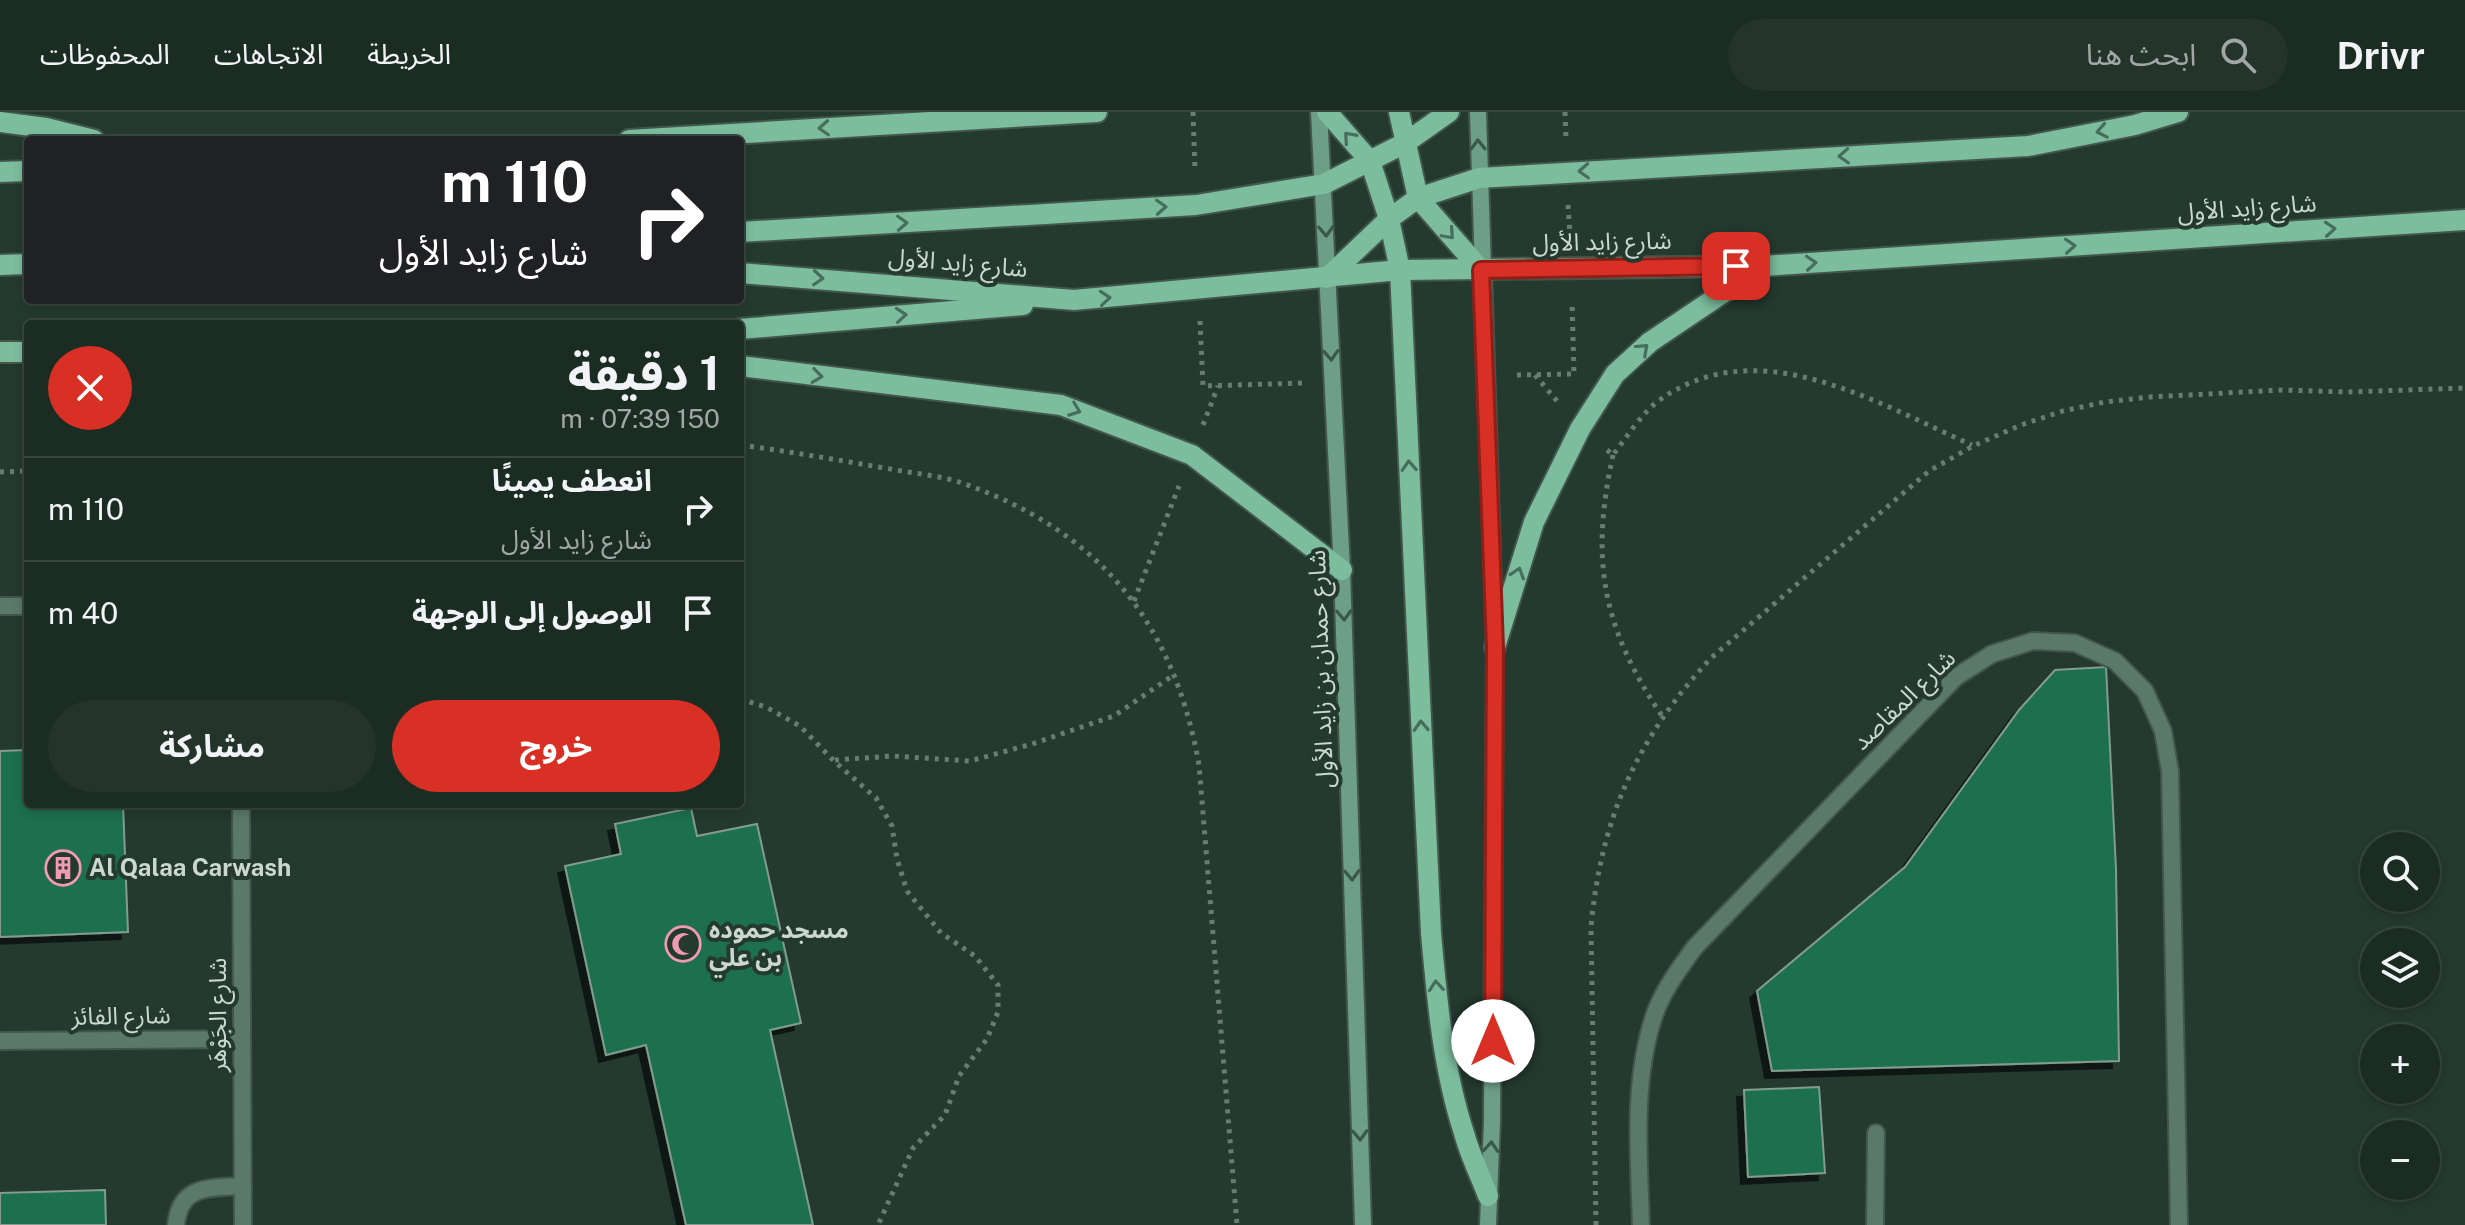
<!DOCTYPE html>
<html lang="ar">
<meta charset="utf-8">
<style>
:root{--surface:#1b2c23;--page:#24342b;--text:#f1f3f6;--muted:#a0a7a6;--line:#394841;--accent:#d93025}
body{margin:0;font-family:"Public Sans","Noto Sans Arabic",sans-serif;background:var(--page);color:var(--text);direction:rtl;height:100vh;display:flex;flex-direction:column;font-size:30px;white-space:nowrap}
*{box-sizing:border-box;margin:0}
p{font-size:26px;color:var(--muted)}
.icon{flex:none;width:44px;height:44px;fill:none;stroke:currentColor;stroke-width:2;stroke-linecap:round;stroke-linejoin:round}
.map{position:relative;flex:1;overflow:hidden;direction:ltr}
.drawer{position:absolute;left:24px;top:208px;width:720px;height:488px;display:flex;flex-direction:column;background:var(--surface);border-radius:8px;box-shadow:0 4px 12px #0003,0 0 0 2px var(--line);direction:rtl}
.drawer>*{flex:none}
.banner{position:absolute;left:24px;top:24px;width:720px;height:168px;border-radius:8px;box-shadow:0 4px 12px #0003,0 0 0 2px var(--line);direction:rtl;background:#202124;color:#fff;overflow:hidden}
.controls{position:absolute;left:2360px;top:720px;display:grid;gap:16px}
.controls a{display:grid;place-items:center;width:80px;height:80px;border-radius:50%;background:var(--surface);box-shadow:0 4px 12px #0003,0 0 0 2px var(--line);font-size:40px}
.pin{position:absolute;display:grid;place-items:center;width:68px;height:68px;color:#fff;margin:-34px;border-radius:16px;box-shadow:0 4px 12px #0006}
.me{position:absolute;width:88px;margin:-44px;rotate:0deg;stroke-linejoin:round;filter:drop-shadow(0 0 6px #0008)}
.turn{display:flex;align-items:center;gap:28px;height:168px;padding:0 24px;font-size:36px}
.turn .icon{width:104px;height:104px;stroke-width:2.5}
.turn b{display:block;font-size:56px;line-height:68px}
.round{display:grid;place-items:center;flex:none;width:84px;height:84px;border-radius:42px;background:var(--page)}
.headline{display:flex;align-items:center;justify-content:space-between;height:136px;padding:0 24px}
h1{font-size:48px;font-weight:700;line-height:60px}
.button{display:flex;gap:16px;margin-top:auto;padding:16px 24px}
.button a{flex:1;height:92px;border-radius:48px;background:var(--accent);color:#fff;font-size:32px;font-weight:700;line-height:92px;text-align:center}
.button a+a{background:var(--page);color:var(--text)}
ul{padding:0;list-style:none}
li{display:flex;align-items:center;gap:24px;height:104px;padding:0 24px;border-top:2px solid var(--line)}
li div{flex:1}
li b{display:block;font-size:30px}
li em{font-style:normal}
header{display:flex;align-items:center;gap:48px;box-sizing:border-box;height:112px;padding:0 40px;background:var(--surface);border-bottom:2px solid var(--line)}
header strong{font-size:38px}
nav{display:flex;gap:44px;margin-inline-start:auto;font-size:28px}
.search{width:560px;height:72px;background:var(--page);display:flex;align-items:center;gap:20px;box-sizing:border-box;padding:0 28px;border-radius:44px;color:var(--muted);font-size:30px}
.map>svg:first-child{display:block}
</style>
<header>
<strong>Drivr</strong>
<div class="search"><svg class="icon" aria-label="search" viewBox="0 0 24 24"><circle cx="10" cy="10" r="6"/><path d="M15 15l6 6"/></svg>ابحث هنا</div>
<nav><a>الخريطة</a><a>الاتجاهات</a><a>المحفوظات</a></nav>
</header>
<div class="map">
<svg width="2465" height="1113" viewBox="0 0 2465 1113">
<defs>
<filter id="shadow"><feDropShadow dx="-7" dy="7" stdDeviation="0" flood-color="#0009"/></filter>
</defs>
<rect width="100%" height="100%" fill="#243a2f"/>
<g fill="#1a704e" stroke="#839c8f" stroke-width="2" filter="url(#shadow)">
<polygon points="2106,555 2116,757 2119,949 1772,959 1757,879 1905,755 2019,598 2055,558"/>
<polygon points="28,638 28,692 123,692 128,820 0,825 0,639"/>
<polygon points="691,696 697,724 757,712 801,911 770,918 813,1113 686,1113 646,933 606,943 565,754 621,742 615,712"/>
<polygon points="1819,975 1825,1061 1748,1065 1744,978"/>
<polygon points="105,1078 106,1113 0,1113 0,1081"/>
</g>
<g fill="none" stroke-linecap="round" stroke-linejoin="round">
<defs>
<g id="service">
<polyline points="0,494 28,494"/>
<path d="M176,1113C180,1072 211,1076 243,1074"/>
</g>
<g id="minor">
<polyline points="241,692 243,1113"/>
<polyline points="0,929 242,927"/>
<path d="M1641,1113C1639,1044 1632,971 1654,904C1663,878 1679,857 1695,835L1956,565L1992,542L2033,529L2075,531L2115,549L2145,579L2163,619L2170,659L2179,1113"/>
<polyline points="1875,1113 1876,1021"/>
</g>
<g id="secondary">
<polyline points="1319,0 1342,458 1363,1113"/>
<polyline points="1478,0 1495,535 1492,1009 1488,1113"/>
</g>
<g id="primary">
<path d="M1327,0L1370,49L1389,107L1400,158L1431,821C1437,888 1443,957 1464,1021C1470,1043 1480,1063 1488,1084"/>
<polyline points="1399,0 1418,86 1481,158"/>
<polyline points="0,10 46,16 94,28"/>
<polyline points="629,28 1097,0"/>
<polyline points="0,60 28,59"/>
<polyline points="740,120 1196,93 1324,72 1405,31 1449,0"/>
<polyline points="0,153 28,152"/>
<polyline points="740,161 1074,188 1400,158 1763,154 2465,108"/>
<polyline points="1327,166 1389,107 1418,86 1479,66 2028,34 2135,13 2178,0"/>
<polyline points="740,217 1023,193"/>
<polyline points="0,240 28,240"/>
<polyline points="740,254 1061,293 1192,343 1342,458"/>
<polyline points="1495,535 1534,410 1580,317 1615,262 1650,230 1763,154"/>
</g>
</defs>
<use href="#service" stroke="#42564c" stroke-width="20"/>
<use href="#minor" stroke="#42564c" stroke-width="20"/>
<use href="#secondary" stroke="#42564c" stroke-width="20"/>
<use href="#primary" stroke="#42564c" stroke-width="24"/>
<g stroke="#697c72" stroke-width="5" stroke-dasharray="4 6" stroke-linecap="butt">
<polyline points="1193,0 1195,59"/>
<polyline points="1565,0 1566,27"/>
<polyline points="1568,93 1570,123"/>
<polyline points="1200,209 1203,274 1303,271"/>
<polyline points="1517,263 1574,262 1572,189"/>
<polyline points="1535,263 1557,289"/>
<polyline points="1203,313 1218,274"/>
<path d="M740,333C793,340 844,349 896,358C918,362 942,364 962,371C1100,419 1174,511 1199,653L1237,1113"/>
<path d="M1607,338L1613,343C1626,326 1644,298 1661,287C1760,218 1878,292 1972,333"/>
<path d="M1613,343C1590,448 1602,515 1662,604"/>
<polyline points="740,350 743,334"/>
<polyline points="0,360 28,359"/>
<polyline points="1134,489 1179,374"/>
<polyline points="740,587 766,595 800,614 834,649 876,686 892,714 897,747 907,779 941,821 975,844 998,873 998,900 987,927 959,964 945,1003 913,1036 878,1113"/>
<polyline points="835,648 893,644 970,649 1032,632 1114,604 1175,562"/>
<path d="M1596,1113L1591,815C1601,706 1637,626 1711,546L1929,359L1973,334L2021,313L2063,299L2105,290L2150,285L2282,278L2348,280L2465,276"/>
</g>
<use href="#service" stroke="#5a7969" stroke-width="16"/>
<use href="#minor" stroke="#5a7969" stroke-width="16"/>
<use href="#secondary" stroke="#6d9f86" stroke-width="16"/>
<use href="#primary" stroke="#7cbd9d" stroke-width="20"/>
</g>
<defs><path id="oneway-chevron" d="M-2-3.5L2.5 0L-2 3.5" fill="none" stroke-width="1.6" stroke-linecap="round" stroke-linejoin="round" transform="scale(2)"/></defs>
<g stroke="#476e5b">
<use href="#oneway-chevron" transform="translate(824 16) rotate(177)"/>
<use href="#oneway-chevron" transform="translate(2102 19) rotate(169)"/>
<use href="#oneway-chevron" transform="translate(1349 25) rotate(-131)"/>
<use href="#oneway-chevron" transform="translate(1844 44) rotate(177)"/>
<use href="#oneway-chevron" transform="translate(1584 59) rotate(177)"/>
<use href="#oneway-chevron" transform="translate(1161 95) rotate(-3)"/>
<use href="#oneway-chevron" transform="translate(902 111) rotate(-3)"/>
<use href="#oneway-chevron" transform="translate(2330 117) rotate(-4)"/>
<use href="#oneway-chevron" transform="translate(1449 122) rotate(48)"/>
<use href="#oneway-chevron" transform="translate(2070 134) rotate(-4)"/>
<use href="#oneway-chevron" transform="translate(1811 151) rotate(-4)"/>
<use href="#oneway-chevron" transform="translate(818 166) rotate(4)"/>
<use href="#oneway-chevron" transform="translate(1105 186) rotate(-5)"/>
<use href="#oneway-chevron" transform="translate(901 203) rotate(-5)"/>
<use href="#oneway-chevron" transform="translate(1643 237) rotate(-42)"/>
<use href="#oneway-chevron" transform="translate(817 264) rotate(7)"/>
<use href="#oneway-chevron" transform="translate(1075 298) rotate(21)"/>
<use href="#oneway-chevron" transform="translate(1409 354) rotate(-93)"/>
<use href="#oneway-chevron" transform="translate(1518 461) rotate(-72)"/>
<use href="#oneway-chevron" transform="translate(1421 614) rotate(-93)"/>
<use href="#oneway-chevron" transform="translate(1436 874) rotate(-95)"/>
</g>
<g stroke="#3a5849">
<use href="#oneway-chevron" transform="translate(1478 33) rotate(-91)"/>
<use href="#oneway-chevron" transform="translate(1326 119) rotate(88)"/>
<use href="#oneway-chevron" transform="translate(1331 243) rotate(87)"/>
<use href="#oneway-chevron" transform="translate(1344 503) rotate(88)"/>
<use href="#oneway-chevron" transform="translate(1352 763) rotate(88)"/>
<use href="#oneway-chevron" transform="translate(1360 1023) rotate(88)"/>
<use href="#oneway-chevron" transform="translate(1491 1035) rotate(-86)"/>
</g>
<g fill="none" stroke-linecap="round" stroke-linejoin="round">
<defs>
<polyline id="route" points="1493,929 1495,535 1481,158 1736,154"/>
</defs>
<use href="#route" stroke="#8d1f18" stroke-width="20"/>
<use href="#route" stroke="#d93025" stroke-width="14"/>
</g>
<defs>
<symbol id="building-ring" viewBox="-11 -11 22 22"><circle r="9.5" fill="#243a2f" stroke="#f19ab3" stroke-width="1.5"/><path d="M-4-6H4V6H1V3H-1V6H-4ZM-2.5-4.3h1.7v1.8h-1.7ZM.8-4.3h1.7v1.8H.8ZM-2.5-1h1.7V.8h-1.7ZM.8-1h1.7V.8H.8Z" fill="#f19ab3"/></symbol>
<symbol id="mosque-ring" viewBox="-11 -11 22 22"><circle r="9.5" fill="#243a2f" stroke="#f19ab3" stroke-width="1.5"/><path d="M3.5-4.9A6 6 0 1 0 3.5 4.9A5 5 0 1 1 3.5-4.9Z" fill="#f19ab3"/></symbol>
</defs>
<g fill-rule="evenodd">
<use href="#building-ring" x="43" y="736" width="40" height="40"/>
<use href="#mosque-ring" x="663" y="812" width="40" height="40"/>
</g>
<g text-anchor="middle" stroke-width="8" stroke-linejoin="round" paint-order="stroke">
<g font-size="24" fill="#cbd8d1" stroke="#243a2f">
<text transform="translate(2247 96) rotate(-4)" y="8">شارع زايد الأول</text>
<text transform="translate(1602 130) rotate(-1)" y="8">شارع زايد الأول</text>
<text transform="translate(958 151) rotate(5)" y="8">شارع زايد الأول</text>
<text transform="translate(1321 557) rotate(-92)" y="8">شارع حمدان بن زايد الأول</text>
<text transform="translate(1904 588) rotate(-44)" y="8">شارع المقاصد</text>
<text transform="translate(218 903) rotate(-90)" y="8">شارع الجَوْهَر</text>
<text transform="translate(121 904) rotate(-1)" y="8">شارع الفائز</text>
</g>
<g font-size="24" font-weight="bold" fill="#cbd8d1" stroke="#243a2f" text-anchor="start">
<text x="89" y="764">Al Qalaa Carwash</text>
<text x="709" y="826">مسجد حموده<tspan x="709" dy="28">بن علي</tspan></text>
</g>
</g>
</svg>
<div class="controls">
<a><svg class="icon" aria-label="search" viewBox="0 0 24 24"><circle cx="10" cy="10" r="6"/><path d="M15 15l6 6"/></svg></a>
<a><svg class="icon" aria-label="layers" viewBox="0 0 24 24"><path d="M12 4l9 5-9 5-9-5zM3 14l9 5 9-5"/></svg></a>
<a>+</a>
<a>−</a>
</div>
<div class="pin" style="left:1736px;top:154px;background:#d93025"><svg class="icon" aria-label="arrive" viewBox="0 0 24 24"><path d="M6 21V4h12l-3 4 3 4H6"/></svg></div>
<svg class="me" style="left:1493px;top:929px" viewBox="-20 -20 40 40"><circle r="19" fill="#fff"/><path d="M0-13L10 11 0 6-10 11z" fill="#d93025"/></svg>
<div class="banner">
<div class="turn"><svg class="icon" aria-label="right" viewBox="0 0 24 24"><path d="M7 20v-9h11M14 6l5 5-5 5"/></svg><div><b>110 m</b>شارع زايد الأول</div></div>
</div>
<section class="drawer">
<div class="headline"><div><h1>1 دقيقة</h1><p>150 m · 07:39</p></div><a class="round" style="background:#d93025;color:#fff"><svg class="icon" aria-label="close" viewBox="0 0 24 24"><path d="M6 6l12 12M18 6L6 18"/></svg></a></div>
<ul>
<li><svg class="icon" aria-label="right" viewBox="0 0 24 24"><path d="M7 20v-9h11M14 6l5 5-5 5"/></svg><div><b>انعطف يمينًا</b><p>شارع زايد الأول</p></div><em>110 m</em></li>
<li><svg class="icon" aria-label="arrive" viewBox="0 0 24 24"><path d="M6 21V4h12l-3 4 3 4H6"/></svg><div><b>الوصول إلى الوجهة</b></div><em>40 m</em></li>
</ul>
<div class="button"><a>خروج</a><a>مشاركة</a></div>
</section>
</div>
